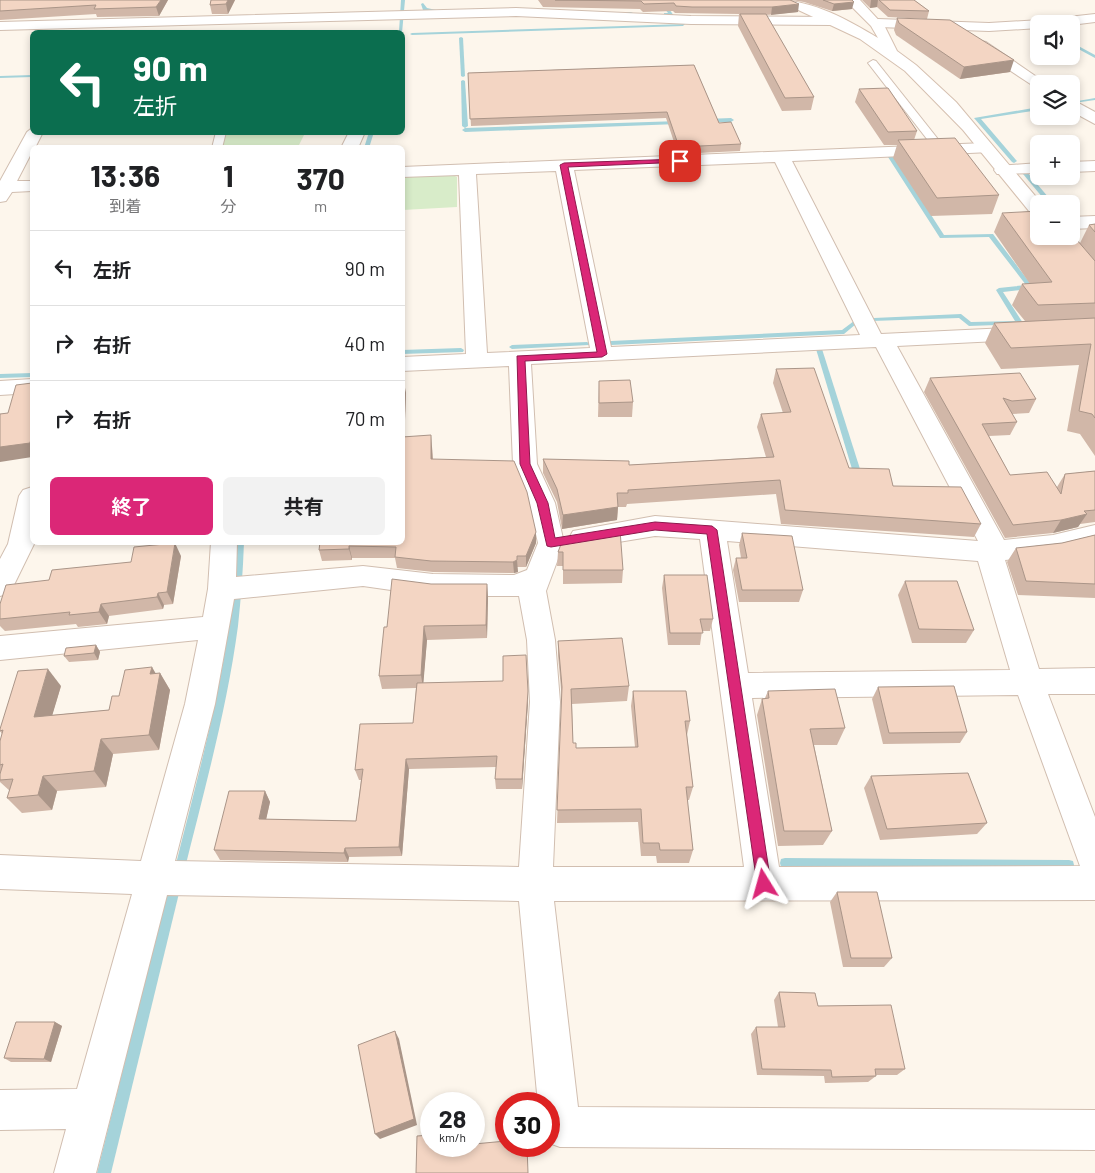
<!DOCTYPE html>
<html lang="ja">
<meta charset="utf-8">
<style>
:root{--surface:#fff;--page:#f2f2f2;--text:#202124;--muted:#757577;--line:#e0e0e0;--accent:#db2777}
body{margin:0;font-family:Barlow,"Noto Sans JP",sans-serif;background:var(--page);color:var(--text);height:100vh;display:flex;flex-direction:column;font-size:19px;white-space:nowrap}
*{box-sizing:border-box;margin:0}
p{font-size:16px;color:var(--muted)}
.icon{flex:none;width:28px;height:28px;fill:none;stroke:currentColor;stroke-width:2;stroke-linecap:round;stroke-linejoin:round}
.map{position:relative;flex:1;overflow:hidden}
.drawer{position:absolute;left:30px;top:145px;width:375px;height:400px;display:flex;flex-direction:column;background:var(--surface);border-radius:8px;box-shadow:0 2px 8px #0003}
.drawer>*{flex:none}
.hud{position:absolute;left:30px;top:30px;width:375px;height:105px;border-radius:8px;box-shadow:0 2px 8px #0003;background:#0b6e4f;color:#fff;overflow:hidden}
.tools{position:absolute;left:1030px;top:15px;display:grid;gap:10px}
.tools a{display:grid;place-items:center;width:50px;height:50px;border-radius:8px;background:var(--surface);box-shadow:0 2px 8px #0003;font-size:25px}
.speed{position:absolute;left:420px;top:1092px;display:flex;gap:10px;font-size:25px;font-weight:700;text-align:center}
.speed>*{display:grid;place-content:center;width:65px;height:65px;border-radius:50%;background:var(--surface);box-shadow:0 2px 8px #0003;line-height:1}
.speed small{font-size:12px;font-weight:400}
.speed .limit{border:8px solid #d22;background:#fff;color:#111}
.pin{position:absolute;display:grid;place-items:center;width:42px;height:42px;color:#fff;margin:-21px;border-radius:10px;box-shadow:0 2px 8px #0006}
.me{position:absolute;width:55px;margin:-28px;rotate:352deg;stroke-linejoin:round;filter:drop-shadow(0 0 4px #0008)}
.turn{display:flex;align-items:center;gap:18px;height:105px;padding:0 20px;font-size:22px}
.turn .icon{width:65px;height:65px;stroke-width:2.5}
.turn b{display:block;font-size:35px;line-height:42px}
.eta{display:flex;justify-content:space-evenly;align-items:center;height:85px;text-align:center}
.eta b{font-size:30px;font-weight:700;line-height:35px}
.cta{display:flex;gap:10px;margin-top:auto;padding:10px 20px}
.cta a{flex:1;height:58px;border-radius:8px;background:var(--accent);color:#fff;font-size:20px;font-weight:700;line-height:58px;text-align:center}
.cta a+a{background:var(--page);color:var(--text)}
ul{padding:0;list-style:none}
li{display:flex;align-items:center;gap:15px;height:75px;padding:0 20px;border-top:1px solid var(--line)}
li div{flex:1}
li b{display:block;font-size:19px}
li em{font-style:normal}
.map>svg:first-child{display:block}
</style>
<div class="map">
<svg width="1095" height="1173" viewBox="0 0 1095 1173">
<rect width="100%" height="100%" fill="#fdf6ec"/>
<g fill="#d8ecc9">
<polygon points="225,133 305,133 298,147 221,148"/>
<polygon points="452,175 457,177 457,207 403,210 403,177"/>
</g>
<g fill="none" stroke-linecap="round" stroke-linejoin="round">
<g fill="#a5d3da" fill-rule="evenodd">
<polygon points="401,0 405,0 402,33 399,32"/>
<polygon points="423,3 427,8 445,12 443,13 423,10 421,4"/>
<polygon points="664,4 669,4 669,6 667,6 674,16 664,15 664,13 668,13 662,5"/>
<polygon points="614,12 631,12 633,13 631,14 612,14"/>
<polygon points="685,24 683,26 412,35 410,34 412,33"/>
<polygon points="461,37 463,38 465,76 463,77 461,76 459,38"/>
<polygon points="1071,42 1095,55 1095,58 1071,45"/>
<polygon points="32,75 32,77 0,78 0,76"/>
<polygon points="463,80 465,81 468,126 465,128 462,126 461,81"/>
<polygon points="1095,98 1095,100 1074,103 1072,102"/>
<polygon points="1039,107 1039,110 981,119 1016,160 1017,161 1014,163 1012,162 974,118"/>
<polygon points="706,119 731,118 734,120 731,122 704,122 704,120"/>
<polygon points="680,121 680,123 678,124 465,132 462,130 465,128"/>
<polygon points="369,132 374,132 369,148 364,148"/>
<polygon points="889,156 893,156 944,235 993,234 1033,287 1030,289 1003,292 1023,323 1022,324 969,326 959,318 872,321 871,320 874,318 961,314 971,322 1015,321 996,290 999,288 1026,285 989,237 940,238 888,157"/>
<polygon points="1023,172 1027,172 1054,204 1048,204 1023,174"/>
<polygon points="854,321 857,323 856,324 844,334 611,345 608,343 611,341 842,330"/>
<polygon points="587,342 590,344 589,345 512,349 509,347 512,345"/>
<polygon points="819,347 822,349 860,469 859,471 853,471 852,469 816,349"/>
<polygon points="461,348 464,350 463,352 402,354 402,350"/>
<polygon points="32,373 32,377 0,378 0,374"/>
<path d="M236,542H244C243,570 241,598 238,626C227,709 204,791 184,872L183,876L179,877L175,876L174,872C194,791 217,709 229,626C233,598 234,570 236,542Z"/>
<polygon points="785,858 1069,860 1073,861 1074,865 1073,869 1069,870 785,868 781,867 780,863 781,859"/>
<polygon points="175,880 179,881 181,885 111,1173 97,1173 169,885 171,881"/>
</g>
<defs>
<g id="lane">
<polygon points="873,60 876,61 945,148 945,152 937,152 868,63"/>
<polygon points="216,132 226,132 222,148 212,148"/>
</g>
<g id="street">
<polygon points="516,8 691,16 832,17 839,21 832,25 691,24 516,16 0,30 0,22"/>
<polygon points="1095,14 1095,22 1071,25 1039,24 1039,28 989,31 878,27 871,23 878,19 989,23 1041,20"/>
<polygon points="981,41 986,42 1047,84 1039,84 1039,88 1035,87 976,48 974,45 976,42"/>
<polygon points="1071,99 1095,112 1095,124 1071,111"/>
<polygon points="32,128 32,132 43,132 35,148 32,148 32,152 17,181 32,181 32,191 12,192 6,201 0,202 0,181 27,132"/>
<polygon points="349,132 365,132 358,148 341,148"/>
<path d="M985,143L991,144L993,148L991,152L792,161L881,334L1095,324V336L897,346L1004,540L1053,535L1095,525V545L1053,555L1005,560L1039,669L1095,668V694H1048L1095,817V900L554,901L578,1107L1095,1110V1150L560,1147L549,1143V1104H538L519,901L167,895L96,1173H54L66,1129L0,1130V1090L77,1089L132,894L0,889V855L141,861L185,704L198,640L0,660V636L203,617L208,589L211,542H237L236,577L363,566L433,574L514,575L527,570L538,543L529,503L513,464L509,366L402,371V357L466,354L459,175L402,177V167ZM775,162L860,335L611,347L574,170ZM556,171L590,348L487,353L476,174ZM876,347L978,541L655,516L573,531L569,538L573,545L582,548L655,536L700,539L744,867H553L560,702L555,640L546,591L564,543L555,503L537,464L531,364ZM727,541L978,561L1010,670L748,673ZM363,586L433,596H519L527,640L530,702L519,867L175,861L215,704L234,599ZM1018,695L1080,866L779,867L752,698Z"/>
<polygon points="1095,161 1095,171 1071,172 1071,162"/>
<polygon points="1039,163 1039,173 997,174 994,170 997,166"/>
<polygon points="1095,216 1095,228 1071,229 1071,217"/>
<polygon points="32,379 32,393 0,395 0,381"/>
<polygon points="32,487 32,542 35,542 10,593 0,596 0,559 8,544 19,496 23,490"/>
</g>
<path id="secondary" d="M777,0C813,0 848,20 878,38L871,26L845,0H860L885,27L897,51L916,65L956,102L1042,204H1039V217L1033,216L963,130L905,71L860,39Z"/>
</defs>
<use href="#lane" stroke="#d1beb0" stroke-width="2"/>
<use href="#street" stroke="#d1beb0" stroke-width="2"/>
<use href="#secondary" stroke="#d6c0b0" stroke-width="2"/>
<use href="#lane" fill="#fff" fill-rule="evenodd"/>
<use href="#street" fill="#fff" fill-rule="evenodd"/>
<use href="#secondary" fill="#fff" fill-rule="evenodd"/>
</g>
<g fill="#d1b7a8">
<polygon points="0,0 168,0 159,16 97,17 96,14 0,20"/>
<polygon points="211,0 235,0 228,14 212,14 210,5"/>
<polygon points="538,0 790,0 798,12 766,15 814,97 811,110 782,111 738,26 739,14 675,13 673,11 643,12 640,9 543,7"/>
<polygon points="792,0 852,0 852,9 832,11 804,2"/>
<polygon points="862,0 914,0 929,11 927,19 888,17 877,7 870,8"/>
<polygon points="897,18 1010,72 960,79 896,35 894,30"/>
<polygon points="694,65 719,123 741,144 740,151 678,154 666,118 471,126 468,73"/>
<polygon points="859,89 917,131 914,140 999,195 992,214 931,216 893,158 897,145 884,145 855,102"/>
<polygon points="1002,213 1039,236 1080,243 1089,225 1095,224 1095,456 1080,434 1067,431 1079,365 1001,369 985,343 994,323 1025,321 1012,305 1022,284 1030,284 994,232"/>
<polygon points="776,369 849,468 893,486 981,524 974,537 781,524 776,494 627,504 626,507 618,507 617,520 562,529 557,502 543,473 543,459 629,465 766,457 757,427 761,414 783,413 773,383"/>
<polygon points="930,378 1036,399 1029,413 1012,414 1017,422 1010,435 989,436 1010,475 1057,487 1065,474 1095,471 1095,522 1080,524 1078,527 1053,533 1005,538 924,392"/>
<polygon points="599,381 633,402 632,417 598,417"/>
<polygon points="402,382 406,393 404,437 432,447 433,459 536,532 536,543 526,567 517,567 518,572 514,573 433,572 397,568 395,558 352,558 352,560 322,561 319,550 320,542 402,542"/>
<polygon points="742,533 803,590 799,602 739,602 733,570 736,558 741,558 739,545"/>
<polygon points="1095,535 1095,598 1018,595 1007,562 1016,548 1062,543"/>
<polygon points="563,539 623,570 622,583 563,584 563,566 557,566 558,552"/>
<polygon points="181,556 173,604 164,605 163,609 109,616 107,624 78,627 76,624 5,631 0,626 0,604 49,580 131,562"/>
<polygon points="664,575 713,619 710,631 702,631 700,645 668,645 662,588"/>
<polygon points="905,581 974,630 966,643 912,643 898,595"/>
<polygon points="431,584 487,584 488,598 487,638 427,640 423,683 528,702 522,789 496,789 495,779 496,767 409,769 402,856 349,857 348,862 220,860 214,850 265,791 270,802 266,819 356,821 361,780 359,780 355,770 413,723 416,688 382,689 379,676 387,627"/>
<polygon points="558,641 629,686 627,701 572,704 573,743 576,748 635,747 631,706 633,691 690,721 687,735 693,787 689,800 687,800 693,850 689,863 657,863 656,856 641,856 638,822 557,823 562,700 558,656"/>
<polygon points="96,645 100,652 98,660 69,662 64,656"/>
<polygon points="160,673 170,690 159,750 113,754 106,787 57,791 52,810 22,813 7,798 10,791 0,782 0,741 2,734 0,731 0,729 61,686 52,715 109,710 119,696 156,674"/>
<polygon points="878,687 967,732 960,743 883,744 872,699"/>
<polygon points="768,691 845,728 837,745 814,745 832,831 823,845 778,846 757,715 762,699 765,698"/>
<polygon points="871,776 987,823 977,834 880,840 864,788"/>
<polygon points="837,892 892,958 884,967 843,967 830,902"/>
<polygon points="779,992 818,1006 905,1069 897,1075 876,1075 876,1076 868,1082 825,1083 824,1076 757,1075 751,1034 756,1027 778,1027 774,1000"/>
<polygon points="55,1022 62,1026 51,1062 11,1062 4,1058"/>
</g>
<g fill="#aa9588">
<polygon points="161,0 168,0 159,16 156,7"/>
<polygon points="228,0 235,0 228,14 226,4"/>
<polygon points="871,0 878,0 877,7 870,8"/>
<polygon points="854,2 852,9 832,11 834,4"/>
<polygon points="799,4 798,12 771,15 772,7"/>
<polygon points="1014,60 1010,72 960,79 964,67"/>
<polygon points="404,382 406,393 404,448 402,442 402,415"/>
<polygon points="32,434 32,457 0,462 0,447"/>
<polygon points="431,435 432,447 433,470 431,459"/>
<polygon points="618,507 617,520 562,529 563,515"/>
<polygon points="1087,514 1078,527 1053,533 1061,520"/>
<polygon points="536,532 536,543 526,567 526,556"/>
<polygon points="175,543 181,556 173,604 167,592"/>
<polygon points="349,546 352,558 352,560 349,549"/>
<polygon points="517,560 518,572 514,573 513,562"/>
<polygon points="487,584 488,598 487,638 486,625"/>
<polygon points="158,593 164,605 163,609 157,597"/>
<polygon points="101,604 109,616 107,624 99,612"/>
<polygon points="424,626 427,640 423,688 421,675"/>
<polygon points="96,645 100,652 98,660 94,653"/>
<polygon points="152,667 159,679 160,673 170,690 159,750 149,735 150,674"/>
<polygon points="48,669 61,686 47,733 34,717"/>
<polygon points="528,691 528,702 522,789 522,779"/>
<polygon points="101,739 113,754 106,787 94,771"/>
<polygon points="406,759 409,769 402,856 399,847"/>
<polygon points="43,776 57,791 52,810 38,795"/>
<polygon points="265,791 270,802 264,829 259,819"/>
<polygon points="345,848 349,857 348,862 344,853"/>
<polygon points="55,1022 62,1026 51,1062 44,1059"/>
<polygon points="395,1031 399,1039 417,1125 380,1139 375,1134"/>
<polygon points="474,1131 477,1139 477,1151 474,1144"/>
</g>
<g fill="#f3d5c3" stroke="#aa9588">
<polygon points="0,0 161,0 156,7 94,9 96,5 0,11"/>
<polygon points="211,0 228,0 226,4 210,5"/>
<polygon points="555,0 790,0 799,4 772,7 692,7 676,6 674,3 644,4 641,1"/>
<polygon points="823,0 852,0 854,2 834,4"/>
<polygon points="879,0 914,0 929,11 890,10"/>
<polygon points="740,14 766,14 814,97 785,98"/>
<polygon points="897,18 950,20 1014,60 964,67 899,23"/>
<polygon points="694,65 719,123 731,122 741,144 679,147 667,112 470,119 468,73"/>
<polygon points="888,88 917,131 888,132 859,89"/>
<polygon points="955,138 999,195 937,198 898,140"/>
<polygon points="1039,211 1039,236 1071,236 1071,233 1095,261 1095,303 1038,305 1022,284 1052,282 1002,213"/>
<polygon points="1095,224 1095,232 1089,225"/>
<polygon points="1095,318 1095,418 1092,414 1079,411 1091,344 1011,348 994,323"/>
<polygon points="814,368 849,468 889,469 893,486 961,487 981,524 785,510 780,480 628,490 628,493 617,493 618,507 563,515 557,489 543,459 629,461 629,465 774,457 761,414 791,412 776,369"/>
<polygon points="1020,373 1036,399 1012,401 1003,398 1017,422 982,424 1010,475 1047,472 1061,494 1065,474 1095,471 1095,510 1084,511 1087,514 1061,520 1013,525 930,378"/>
<polygon points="630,380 633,402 599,403 599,381"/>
<polygon points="402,382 404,382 402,415"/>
<polygon points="32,383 32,434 30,443 0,447 0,414 8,413 16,385"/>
<polygon points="431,435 431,459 514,461 527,492 536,532 526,556 517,556 517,560 513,562 431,561 395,557 396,547 349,546 349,549 319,550 320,542 402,542 402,437"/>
<polygon points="620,530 623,570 563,570 563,552 558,552 563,539"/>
<polygon points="742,533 792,536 803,590 742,590 736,558 747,558"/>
<polygon points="1095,535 1095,584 1026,581 1016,548 1062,543"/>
<polygon points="175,543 167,592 158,593 157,597 101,604 99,612 69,615 70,612 0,619 0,604 6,585 49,580 52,570 131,562 134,547"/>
<polygon points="664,575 707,575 713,619 700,619 703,633 670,633"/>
<polygon points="392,579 431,584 487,584 486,625 424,626 421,675 379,676 384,627 387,627"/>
<polygon points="905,581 957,581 974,630 919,629"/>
<polygon points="622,638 629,686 571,689 573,743 576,743 576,748 638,747 633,691 686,691 690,721 685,721 693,787 686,787 693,850 660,850 659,843 643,843 641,809 557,810 562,687 558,641"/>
<polygon points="96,645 94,653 64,656 66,648"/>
<polygon points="526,655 528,691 522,779 495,779 497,756 406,759 399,847 345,848 344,853 214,850 229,791 265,791 259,819 356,821 363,769 355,770 360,724 413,723 417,683 503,681 503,656"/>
<polygon points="152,667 150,674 160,673 149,735 101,739 94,771 43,776 38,795 7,798 13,779 0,780 0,774 3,764 0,765 0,741 3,730 0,731 0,729 18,671 48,669 34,717 109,710 112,696 119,696 125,670"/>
<polygon points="954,686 967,732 889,733 878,687"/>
<polygon points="835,689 845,728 810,729 832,831 784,831 762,699 769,698 768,691"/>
<polygon points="968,773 987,823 887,829 871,776"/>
<polygon points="837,892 877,892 892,958 851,958"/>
<polygon points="779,992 815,993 818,1006 891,1005 905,1069 875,1069 876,1076 832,1077 831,1070 762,1069 756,1027 785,1027"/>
<polygon points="16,1022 55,1022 44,1059 4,1058"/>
<polygon points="395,1031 414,1119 375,1134 358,1045"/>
<polygon points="474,1131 474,1144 506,1141 506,1146 527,1146 528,1173 416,1173 417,1136 431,1135 431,1146 474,1146"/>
</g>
<polygon fill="#db2777" stroke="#8e194d" points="680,159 683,162 568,167 607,354 602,357 525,361 530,464 548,503 555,538 655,522 712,526 717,530 771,884 769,889 764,891 759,889 757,884 707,534 655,530 551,547 547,546 537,503 520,464 517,356 597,352 560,165 564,163"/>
</svg>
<div class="tools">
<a><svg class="icon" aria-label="sound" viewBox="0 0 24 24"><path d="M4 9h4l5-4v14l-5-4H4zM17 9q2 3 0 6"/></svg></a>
<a><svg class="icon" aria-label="layers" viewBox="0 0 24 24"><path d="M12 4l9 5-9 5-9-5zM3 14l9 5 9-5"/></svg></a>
<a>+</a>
<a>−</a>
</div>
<div class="speed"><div>28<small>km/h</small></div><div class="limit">30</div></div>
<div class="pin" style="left:680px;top:161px;background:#d93025"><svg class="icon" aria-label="arrive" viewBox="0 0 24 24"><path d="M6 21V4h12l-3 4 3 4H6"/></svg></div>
<svg class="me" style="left:764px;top:884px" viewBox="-20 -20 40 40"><path d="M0-17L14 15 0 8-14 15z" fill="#db2777" stroke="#fff" stroke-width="4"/></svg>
<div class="hud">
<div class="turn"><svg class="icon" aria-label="left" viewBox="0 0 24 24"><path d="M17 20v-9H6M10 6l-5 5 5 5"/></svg><div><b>90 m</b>左折</div></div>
</div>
<section class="drawer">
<div class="eta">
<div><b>13:36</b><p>到着</p></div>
<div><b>1</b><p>分</p></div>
<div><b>370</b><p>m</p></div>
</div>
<ul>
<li><svg class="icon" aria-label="left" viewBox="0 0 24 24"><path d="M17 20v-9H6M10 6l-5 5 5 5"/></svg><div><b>左折</b></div><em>90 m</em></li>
<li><svg class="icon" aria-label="right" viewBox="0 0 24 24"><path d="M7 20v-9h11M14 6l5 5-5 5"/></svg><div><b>右折</b></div><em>40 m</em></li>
<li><svg class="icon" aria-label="right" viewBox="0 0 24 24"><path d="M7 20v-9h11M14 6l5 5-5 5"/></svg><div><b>右折</b></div><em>70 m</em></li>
</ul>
<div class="cta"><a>終了</a><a>共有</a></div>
</section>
</div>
